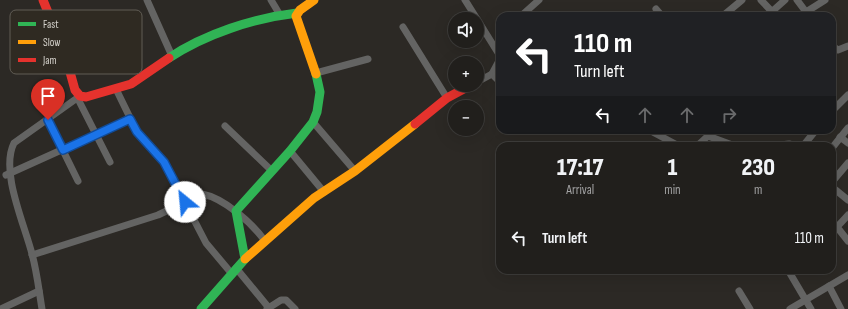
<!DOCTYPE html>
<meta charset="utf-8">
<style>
:root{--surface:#211f1c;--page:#292725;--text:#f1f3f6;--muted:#a2a2a3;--line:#3e3d3b}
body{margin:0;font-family:"Sofia Sans Condensed",sans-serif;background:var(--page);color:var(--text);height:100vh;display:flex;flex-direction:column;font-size:15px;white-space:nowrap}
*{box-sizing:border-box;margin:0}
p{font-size:13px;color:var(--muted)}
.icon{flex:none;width:22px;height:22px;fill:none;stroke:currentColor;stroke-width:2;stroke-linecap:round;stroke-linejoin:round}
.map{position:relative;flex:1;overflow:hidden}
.sheet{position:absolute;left:496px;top:142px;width:340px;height:132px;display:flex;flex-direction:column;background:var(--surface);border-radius:12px;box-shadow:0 4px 16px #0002,0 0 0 1px var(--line)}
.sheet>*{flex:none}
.top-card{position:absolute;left:496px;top:12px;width:340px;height:122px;border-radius:12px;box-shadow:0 4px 16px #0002,0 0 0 1px var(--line);background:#202124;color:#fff;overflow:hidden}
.buttons{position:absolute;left:448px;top:12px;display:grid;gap:8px}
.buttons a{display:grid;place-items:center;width:36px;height:36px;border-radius:50%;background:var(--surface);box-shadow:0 4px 16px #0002,0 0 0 1px var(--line);font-size:20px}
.pin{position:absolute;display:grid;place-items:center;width:34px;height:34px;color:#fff;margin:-41px -17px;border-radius:50% 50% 50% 0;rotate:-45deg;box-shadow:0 0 4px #0007}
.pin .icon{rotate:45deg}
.me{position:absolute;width:44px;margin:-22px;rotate:332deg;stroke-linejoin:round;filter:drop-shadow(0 0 3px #0008)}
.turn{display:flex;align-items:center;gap:14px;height:84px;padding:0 12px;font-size:18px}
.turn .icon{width:52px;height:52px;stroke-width:2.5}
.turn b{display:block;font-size:28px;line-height:34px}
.lanes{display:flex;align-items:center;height:38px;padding:0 12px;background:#0003;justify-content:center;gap:20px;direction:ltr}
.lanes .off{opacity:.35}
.eta{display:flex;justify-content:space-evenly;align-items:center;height:68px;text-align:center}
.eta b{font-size:24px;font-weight:800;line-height:28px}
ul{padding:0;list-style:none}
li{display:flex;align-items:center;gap:12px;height:56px;padding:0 12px}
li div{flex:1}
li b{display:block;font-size:15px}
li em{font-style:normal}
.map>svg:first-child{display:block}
</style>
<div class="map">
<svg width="848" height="309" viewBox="0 0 848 309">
<rect width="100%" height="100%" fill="#2c2925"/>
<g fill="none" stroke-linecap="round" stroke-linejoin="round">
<g stroke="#646463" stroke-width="7">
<polyline points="147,0 172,56"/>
<polyline points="271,0 280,15"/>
<polyline points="465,0 477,19"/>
<polyline points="761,0 776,16"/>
<polyline points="797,0 809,16"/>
<polyline points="656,9 662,16"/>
<polyline points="806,12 825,0"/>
<polyline points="724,15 742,0"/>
<polyline points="521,16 539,0"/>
<polyline points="767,16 785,0"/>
<polyline points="477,19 500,56"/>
<polyline points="403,27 447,98"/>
<polyline points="832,46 838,50 848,46"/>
<polyline points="500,59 492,74 500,82"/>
<polyline points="316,73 368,59"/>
<polyline points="477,82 492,74"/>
<polyline points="116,89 137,132 164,162 206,243 232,274"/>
<polyline points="78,99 110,162"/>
<polyline points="832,111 848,95"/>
<polyline points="48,120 78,181"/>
<polyline points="313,122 355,171"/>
<polyline points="225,126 272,171"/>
<polyline points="649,130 679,146"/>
<polyline points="840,137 848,143"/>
<polyline points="697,146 708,136 735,146"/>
<polyline points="771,146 789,144 797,146"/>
<polyline points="803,146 816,130"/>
<polyline points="832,148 848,128"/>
<polyline points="290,151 324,192"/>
<polyline points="6,175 130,119"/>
<polyline points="832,182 848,163"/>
<polyline points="832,187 848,200"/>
<polyline points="848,215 837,227 848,241"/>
<path d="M32,255L158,215L202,194C224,198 252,223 265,241"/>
<polyline points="236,268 269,308"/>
<polyline points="788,270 811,309"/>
<polyline points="829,286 841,309"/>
<polyline points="739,291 750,309"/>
<polyline points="1,309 39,291"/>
<path d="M42,309C39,291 37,272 32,254C24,223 0,171 14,143L80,96"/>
<polyline points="267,309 281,300 286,300 295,309"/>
<polyline points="790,309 848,275"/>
</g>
<g stroke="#30b455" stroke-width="9">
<path d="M169,58C205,34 254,18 297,13"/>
<polyline points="201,309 245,259 236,211 290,151 313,122 317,112 320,92 316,74"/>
</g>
<g stroke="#ff9f0a" stroke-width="9">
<polyline points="314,0 300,10 296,16 316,74"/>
<polyline points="245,259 314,198 355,171 415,124"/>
</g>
<g stroke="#e5322d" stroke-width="9">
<polyline points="43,0 65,54 75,90 80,96 86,97 131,84 169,58"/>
<polyline points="415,124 447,98 471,85"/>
</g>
</g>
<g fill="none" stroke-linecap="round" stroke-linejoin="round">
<defs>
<polyline id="route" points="48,120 63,150 130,119 137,132 164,162 185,202"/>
</defs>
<use href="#route" stroke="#114b97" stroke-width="10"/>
<use href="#route" stroke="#1a73e8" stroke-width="7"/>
</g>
<rect x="10" y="10" width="132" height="64" rx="6" fill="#2f2a22" stroke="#615d55" stroke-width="1"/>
<rect x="18" y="22" width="18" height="4" fill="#30b455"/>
<rect x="18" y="40" width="18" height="4" fill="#ff9f0a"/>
<rect x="18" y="58" width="18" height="4" fill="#e5322d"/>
<g font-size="11" fill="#d6d3cd">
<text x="43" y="28">Fast</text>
<text x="43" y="46">Slow</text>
<text x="43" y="64">Jam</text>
</g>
</svg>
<div class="buttons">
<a><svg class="icon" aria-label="sound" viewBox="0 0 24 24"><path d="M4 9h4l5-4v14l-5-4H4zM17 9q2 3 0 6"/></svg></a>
<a>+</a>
<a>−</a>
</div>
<div class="pin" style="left:48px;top:120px;background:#d93025"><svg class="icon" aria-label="arrive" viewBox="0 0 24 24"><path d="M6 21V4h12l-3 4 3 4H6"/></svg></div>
<svg class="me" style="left:185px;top:202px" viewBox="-20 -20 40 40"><circle r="19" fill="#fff"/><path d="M0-13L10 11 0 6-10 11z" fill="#1a73e8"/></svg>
<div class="top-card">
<div class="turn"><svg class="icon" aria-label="left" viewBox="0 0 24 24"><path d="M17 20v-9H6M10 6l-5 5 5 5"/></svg><div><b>110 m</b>Turn left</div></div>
<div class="lanes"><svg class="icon" aria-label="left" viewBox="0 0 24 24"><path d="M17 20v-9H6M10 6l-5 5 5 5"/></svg><svg class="icon off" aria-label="ahead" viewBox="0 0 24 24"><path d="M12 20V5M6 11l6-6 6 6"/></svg><svg class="icon off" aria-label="ahead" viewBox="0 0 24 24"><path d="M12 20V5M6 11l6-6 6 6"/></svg><svg class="icon off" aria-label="right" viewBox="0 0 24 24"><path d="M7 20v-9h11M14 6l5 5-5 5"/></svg></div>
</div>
<section class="sheet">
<div class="eta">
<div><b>17:17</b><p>Arrival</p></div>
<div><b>1</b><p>min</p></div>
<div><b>230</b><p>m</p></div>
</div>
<ul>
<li><svg class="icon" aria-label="left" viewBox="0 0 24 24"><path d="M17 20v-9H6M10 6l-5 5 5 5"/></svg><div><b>Turn left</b></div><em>110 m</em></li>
</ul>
</section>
</div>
